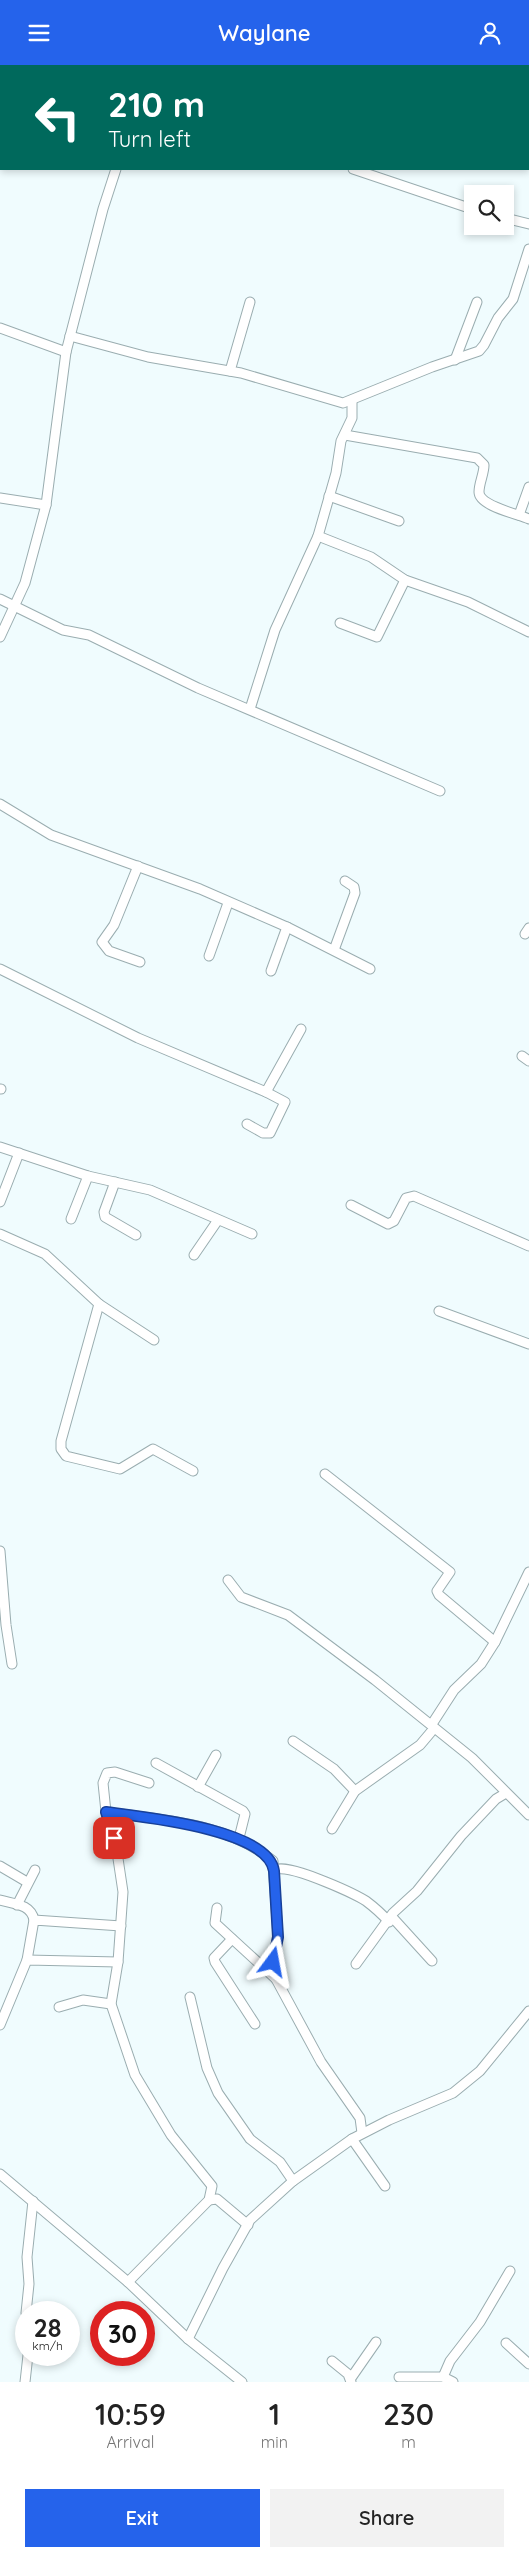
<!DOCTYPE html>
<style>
:root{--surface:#fff;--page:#f2f2f2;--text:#222;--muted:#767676;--accent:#2563eb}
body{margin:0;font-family:Quicksand,sans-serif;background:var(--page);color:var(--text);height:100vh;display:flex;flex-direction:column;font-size:19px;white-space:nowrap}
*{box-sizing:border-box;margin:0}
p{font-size:16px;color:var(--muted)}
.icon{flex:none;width:28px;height:28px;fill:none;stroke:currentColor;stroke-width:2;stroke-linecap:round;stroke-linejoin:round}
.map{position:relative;height:2317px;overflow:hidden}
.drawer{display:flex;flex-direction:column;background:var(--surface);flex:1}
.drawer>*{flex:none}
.hud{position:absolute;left:0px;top:0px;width:530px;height:105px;box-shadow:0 2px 8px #0003;background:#00695c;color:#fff;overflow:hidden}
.tools{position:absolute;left:464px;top:120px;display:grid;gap:10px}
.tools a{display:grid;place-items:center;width:50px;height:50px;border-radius:0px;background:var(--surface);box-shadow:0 2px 8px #0003;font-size:25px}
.speed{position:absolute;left:15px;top:2236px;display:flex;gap:10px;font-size:25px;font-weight:700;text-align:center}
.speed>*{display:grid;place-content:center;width:65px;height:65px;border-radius:50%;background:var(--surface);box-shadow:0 2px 8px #0003;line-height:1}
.speed small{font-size:12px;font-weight:400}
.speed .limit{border:8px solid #d22;background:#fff;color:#111}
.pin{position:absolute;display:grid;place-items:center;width:42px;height:42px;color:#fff;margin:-21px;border-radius:10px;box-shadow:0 2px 8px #0006}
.me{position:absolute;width:55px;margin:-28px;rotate:13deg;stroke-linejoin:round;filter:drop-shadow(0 0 4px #0008)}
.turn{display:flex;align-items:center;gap:18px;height:105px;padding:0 25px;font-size:22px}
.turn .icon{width:65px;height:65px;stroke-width:2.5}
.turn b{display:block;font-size:35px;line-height:42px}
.eta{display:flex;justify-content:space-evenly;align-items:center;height:85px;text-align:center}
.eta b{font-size:30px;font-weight:600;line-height:35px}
.action{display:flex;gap:10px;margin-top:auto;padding:10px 25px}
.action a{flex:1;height:58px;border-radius:0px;background:var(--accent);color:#fff;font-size:20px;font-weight:600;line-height:58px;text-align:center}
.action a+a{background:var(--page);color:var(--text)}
header{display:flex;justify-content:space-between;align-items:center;height:65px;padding:0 25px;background:var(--accent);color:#fff;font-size:22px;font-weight:600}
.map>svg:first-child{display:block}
</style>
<header><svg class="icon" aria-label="menu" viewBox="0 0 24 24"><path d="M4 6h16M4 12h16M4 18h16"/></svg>Waylane<svg class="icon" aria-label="person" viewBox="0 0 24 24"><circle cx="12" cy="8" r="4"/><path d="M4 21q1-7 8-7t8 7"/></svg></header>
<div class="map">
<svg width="529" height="2317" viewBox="0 0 529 2317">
<rect width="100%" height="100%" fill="#f0fcfe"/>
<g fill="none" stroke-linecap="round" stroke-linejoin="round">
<defs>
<g id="minor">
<polyline points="2,0 4,1"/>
<polyline points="250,0 259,1"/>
<polyline points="322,0 322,1"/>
<polyline points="151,1 152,0"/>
<polyline points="353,104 472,144"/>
<polyline points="505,153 529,159"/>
<polyline points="0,263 66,287"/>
<polyline points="70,271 148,292 241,308 343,338 432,302 479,286 484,280 498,253 513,234 529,184"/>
<polyline points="455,295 477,237"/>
<polyline points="230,306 250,237"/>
<path d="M345,370L477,393L484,400C484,409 479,418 479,427C479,441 518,449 529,454"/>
<polyline points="329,431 399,456"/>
<polyline points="0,433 46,440"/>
<polyline points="519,450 529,422"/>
<polyline points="318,471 371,492 405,515 468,537 529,567"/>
<polyline points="0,534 63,565 89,570 198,623 440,726"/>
<polyline points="340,558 377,572 405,515"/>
<polyline points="0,572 25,518 46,440 66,287 103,144 116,104"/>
<polyline points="250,644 275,565 318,471 336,408 341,376 352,353 352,335"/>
<polyline points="0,739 51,770 200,824 287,862 370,904"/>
<polyline points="138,801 114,860 102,877 109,886 140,897"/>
<polyline points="525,869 529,863"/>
<polyline points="334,885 355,828 354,822 345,816"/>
<polyline points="209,891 228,838"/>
<polyline points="0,904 138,973 266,1027 301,964"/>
<polyline points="271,906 287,862"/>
<polyline points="522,991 529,996"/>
<polyline points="0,1024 1,1024"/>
<polyline points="247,1059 263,1068 270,1068 285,1037 266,1027"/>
<polyline points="0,1082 88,1111 150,1125 252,1169"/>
<polyline points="115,1117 104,1147 105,1152 136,1170"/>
<polyline points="0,1137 19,1088"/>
<polyline points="351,1140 388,1159 394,1156 406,1133 414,1131 529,1181"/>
<polyline points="71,1154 88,1111"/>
<polyline points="0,1169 45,1189 99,1239 61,1376 61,1384 66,1391 120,1404 153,1384 193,1406"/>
<polyline points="194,1190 218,1155"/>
<polyline points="99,1239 154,1275"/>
<polyline points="439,1246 529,1279"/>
<polyline points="325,1409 450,1507 437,1526 439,1530 495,1577"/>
<polyline points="0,1486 6,1560 12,1599"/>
<polyline points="228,1515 241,1532 288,1550 375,1615 472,1693 529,1750"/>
<polyline points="432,1659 454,1625 481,1599 495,1577 529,1507"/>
<polyline points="293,1676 334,1704 355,1726"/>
<polyline points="156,1698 243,1746 245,1749 239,1773"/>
<polyline points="198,1722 216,1690"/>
<path d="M106,1747C162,1755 229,1758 273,1796L278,1872L273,1897L276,1914L321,1997L360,2053L362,2068"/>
<polyline points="332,1764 355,1726 420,1680 431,1667"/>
<polyline points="0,1801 27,1817"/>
<path d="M274,1806C282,1795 353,1828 366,1836C374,1842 382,1849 389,1857"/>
<path d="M0,1835C14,1839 31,1839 34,1855"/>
<polyline points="17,1840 35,1805"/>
<polyline points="217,1843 215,1858 276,1914"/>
<polyline points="392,1852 432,1896"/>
<polyline points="232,1874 214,1893 215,1897 255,1959"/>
<polyline points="27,1895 34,1855 121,1861"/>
<polyline points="356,1899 393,1848 417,1826 461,1771 496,1734 506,1728"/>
<polyline points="190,1932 207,2003 218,2028 250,2074 280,2097 293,2116"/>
<polyline points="59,1942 83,1935 111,1939"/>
<polyline points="0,1960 27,1895 118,1897"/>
<polyline points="352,2074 385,2121"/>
<polyline points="0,2109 128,2217 188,2274 242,2317"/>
<polyline points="209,2135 217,2134 248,2160"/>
<polyline points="128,2217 209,2135 212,2121 171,2070 135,2010 111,1939 118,1897 123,1827 117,1787 106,1747 103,1718 107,1708 115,1707 149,1718"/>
<polyline points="26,2248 29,2219 27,2192 33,2136"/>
<polyline points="188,2274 223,2203 250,2155 293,2116 352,2074 389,2055 453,2028 480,2006 529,1946"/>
<polyline points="506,2278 529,2299"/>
<polyline points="332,2296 348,2309 351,2317"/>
<polyline points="399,2312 443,2312 453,2317"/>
<polyline points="443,2312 450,2296 480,2257 510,2206"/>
<polyline points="351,2313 376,2277"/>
<polyline points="25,2317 28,2290"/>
</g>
</defs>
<use href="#minor" stroke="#9aadb0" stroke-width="11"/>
<use href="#minor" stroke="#fff" stroke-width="9"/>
</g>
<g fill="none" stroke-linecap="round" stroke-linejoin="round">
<defs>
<path id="route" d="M114,1773L106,1747C143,1752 268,1764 274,1806L278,1872L273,1897"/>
</defs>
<use href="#route" stroke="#184099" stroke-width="12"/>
<use href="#route" stroke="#2563eb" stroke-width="9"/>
</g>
</svg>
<div class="tools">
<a><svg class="icon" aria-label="search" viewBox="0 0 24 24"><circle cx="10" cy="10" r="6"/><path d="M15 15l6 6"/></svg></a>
</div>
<div class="speed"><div>28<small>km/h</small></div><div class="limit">30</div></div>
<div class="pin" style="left:114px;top:1773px;background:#d93025"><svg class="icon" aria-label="arrive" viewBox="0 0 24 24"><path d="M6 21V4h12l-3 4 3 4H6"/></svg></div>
<svg class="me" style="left:273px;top:1897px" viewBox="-20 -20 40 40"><path d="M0-17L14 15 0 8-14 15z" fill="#2563eb" stroke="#fff" stroke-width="4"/></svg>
<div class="hud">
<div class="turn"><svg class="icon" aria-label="left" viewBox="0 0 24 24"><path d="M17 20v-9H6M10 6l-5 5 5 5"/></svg><div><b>210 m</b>Turn left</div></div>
</div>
</div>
<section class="drawer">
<div class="eta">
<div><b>10:59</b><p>Arrival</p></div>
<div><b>1</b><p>min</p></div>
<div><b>230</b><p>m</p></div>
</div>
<div class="action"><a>Exit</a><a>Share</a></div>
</section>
